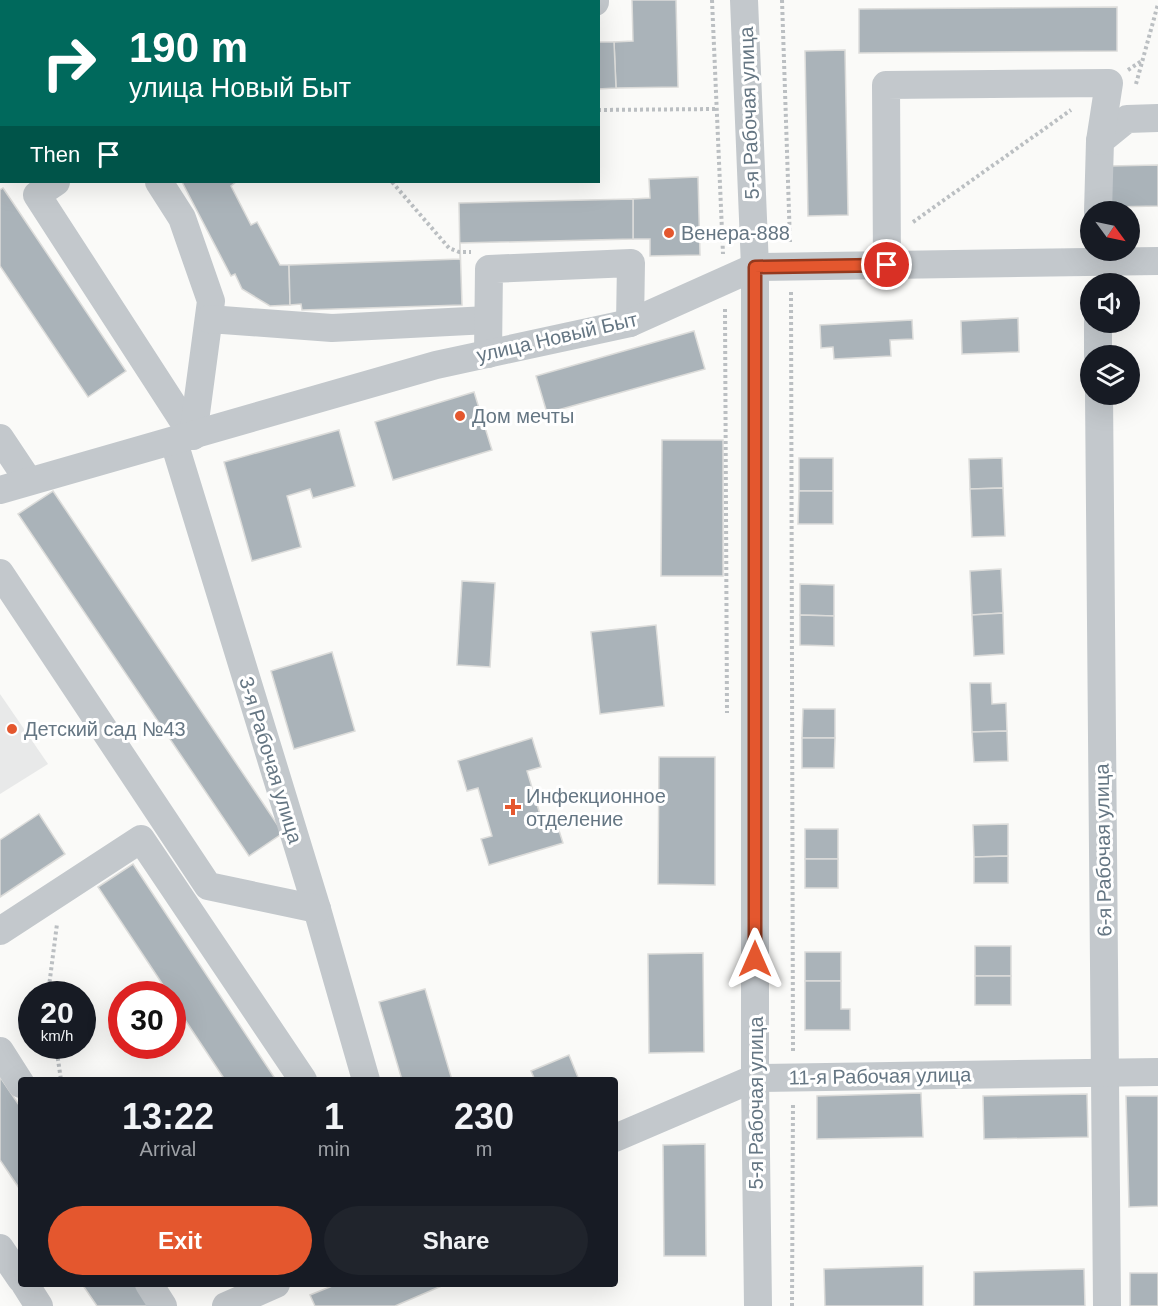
<!DOCTYPE html>
<meta charset="utf-8">
<style>
:root{--surface:#171b24;--page:#20242c;--text:#f1f3f6;--muted:#9ea1a6;--accent:#e4572e}
body{margin:0;font-family:Arial,sans-serif;background:var(--page);color:var(--text);height:100vh;display:flex;flex-direction:column;font-size:22px;white-space:nowrap}
*{box-sizing:border-box;margin:0}
p{font-size:20px;color:var(--muted)}
.icon{flex:none;width:33px;height:33px;fill:none;stroke:currentColor;stroke-width:2;stroke-linecap:round;stroke-linejoin:round}
.map{position:relative;flex:1;overflow:hidden}
.sheet{position:absolute;left:18px;top:1077px;width:600px;height:210px;display:flex;flex-direction:column;background:var(--surface);border-radius:6px;box-shadow:0 6px 24px #0002}
.sheet>*{flex:none}
.top-card{position:absolute;left:0px;top:0px;width:600px;height:183px;box-shadow:0 6px 24px #0002;background:#00695c;color:#fff;overflow:hidden}
.needle{width:39px;rotate:123deg}
.tools{position:absolute;left:1080px;top:201px;display:grid;gap:12px}
.tools a{display:grid;place-items:center;width:60px;height:60px;border-radius:50%;background:var(--surface);box-shadow:0 6px 24px #0002;font-size:30px}
.speed{position:absolute;left:18px;top:981px;display:flex;gap:12px;font-size:30px;font-weight:700;text-align:center}
.speed>*{display:grid;place-content:center;width:78px;height:78px;border-radius:50%;background:var(--surface);box-shadow:0 6px 24px #0002;line-height:1}
.speed small{font-size:15px;font-weight:400}
.speed .limit{border:9px solid #d22;background:#fff;color:#111}
.pin{position:absolute;display:grid;place-items:center;width:51px;height:51px;color:#fff;margin:-26px;border:3px solid #fff;border-radius:50%;box-shadow:0 2px 6px #0007}
.me{position:absolute;width:66px;margin:-33px;rotate:0deg;stroke-linejoin:round;filter:drop-shadow(0 0 4px #0008)}
.turn{display:flex;align-items:center;gap:21px;height:126px;padding:0 30px;font-size:27px}
.turn .icon{width:78px;height:78px;stroke-width:2.5}
.turn b{display:block;font-size:42px;line-height:51px}
.then{display:flex;align-items:center;height:57px;padding:0 30px;background:#0003;gap:12px;font-size:22px}
.eta{display:flex;justify-content:space-evenly;align-items:center;height:102px;text-align:center}
.eta b{font-size:36px;font-weight:800;line-height:42px}
.cta{display:flex;gap:12px;margin-top:auto;padding:12px 30px}
.cta a{flex:1;height:69px;border-radius:36px;background:var(--accent);color:#fff;font-size:24px;font-weight:800;line-height:69px;text-align:center}
.cta a+a{background:var(--page);color:var(--text)}
.map>svg:first-child{display:block}
</style>
<div class="map">
<svg width="1158" height="1306" viewBox="0 0 1158 1306">
<rect width="100%" height="100%" fill="#fafaf8"/>
<polygon fill="#e8e9e9" points="0,694 48,764 0,794"/>
<g fill="#aab3b9" stroke="#dcdcda" stroke-width="1.5">
<rect x="170" y="0" width="43" height="2"/>
<rect x="308" y="0" width="46" height="2"/>
<polygon points="632,0 676,0 678,87 616,88 614,42 633,41"/>
<polygon points="1117,7 1117,51 859,53 859,9"/>
<polygon points="598,42 614,42 616,88 598,89"/>
<polygon points="845,50 848,215 808,216 805,51"/>
<polygon points="1158,165 1158,206 1111,207 1110,166"/>
<polygon points="698,177 700,255 650,256 650,239 633,239 633,199 650,198 649,179"/>
<polygon points="182,182 236,182 231,186 251,225 257,222 280,265 289,265 290,305 270,306 242,289 235,274 231,276"/>
<polygon points="3,188 126,371 88,397 0,266 0,190"/>
<polygon points="633,199 633,239 460,243 462,305 302,310 301,304 290,305 289,265 460,259 459,203"/>
<polygon points="1018,318 1019,352 962,354 961,321"/>
<polygon points="912,320 913,339 890,340 891,356 834,359 833,347 821,348 820,325"/>
<polygon points="694,331 705,369 547,413 536,376"/>
<polygon points="474,392 492,450 393,480 375,422"/>
<polygon points="339,430 355,486 313,498 310,489 287,496 301,547 252,561 224,462"/>
<polygon points="662,440 723,440 723,576 661,576"/>
<rect x="799" y="458" width="34" height="33"/>
<polygon points="1002,458 1003,488 970,489 969,459"/>
<polygon points="1003,488 1005,536 972,537 970,489"/>
<polygon points="53,491 283,833 249,856 18,514"/>
<polygon points="799,491 833,491 833,524 798,524"/>
<polygon points="1001,569 1003,613 972,615 970,571"/>
<polygon points="462,581 495,583 490,667 457,665"/>
<polygon points="800,584 834,585 834,616 800,615"/>
<polygon points="1003,613 1004,654 974,656 972,615"/>
<polygon points="800,615 834,616 834,646 800,645"/>
<polygon points="656,625 664,706 600,714 591,632"/>
<polygon points="332,652 355,731 294,749 271,671"/>
<polygon points="970,683 991,683 992,704 1006,703 1007,731 972,732"/>
<polygon points="803,709 835,709 835,738 802,738"/>
<polygon points="1007,731 1008,761 974,762 972,732"/>
<polygon points="532,738 541,767 527,771 542,821 555,818 563,843 489,865 481,839 492,836 478,788 467,791 458,761"/>
<polygon points="802,738 835,738 834,768 802,768"/>
<polygon points="659,757 715,757 715,885 658,884"/>
<polygon points="39,814 65,854 0,897 0,840"/>
<polygon points="1008,824 1008,856 974,857 973,825"/>
<rect x="805" y="829" width="33" height="30"/>
<polygon points="1008,856 1008,883 974,883 974,857"/>
<rect x="805" y="859" width="33" height="29"/>
<polygon points="133,864 276,1080 225,1080 172,1000 172,994 169,994 98,887"/>
<rect x="975" y="946" width="36" height="30"/>
<rect x="805" y="952" width="36" height="29"/>
<polygon points="703,953 704,1052 649,1053 648,954"/>
<rect x="975" y="976" width="36" height="29"/>
<polygon points="805,981 841,981 841,1009 850,1009 850,1030 805,1030"/>
<polygon points="425,989 452,1080 402,1080 379,1002"/>
<polygon points="569,1055 579,1080 535,1080 531,1071"/>
<polygon points="0,1077 21,1108 21,1191 0,1160"/>
<polygon points="921,1093 923,1137 817,1139 817,1096"/>
<polygon points="1087,1094 1088,1137 984,1139 983,1096"/>
<polygon points="1126,1096 1158,1096 1158,1206 1129,1207"/>
<polygon points="705,1144 706,1256 664,1256 663,1145"/>
<polygon points="923,1266 923,1306 825,1306 824,1269"/>
<polygon points="1084,1269 1085,1306 974,1306 974,1272"/>
<rect x="1130" y="1273" width="28" height="33"/>
<polygon points="82,1284 138,1284 150,1306 97,1306"/>
<polygon points="337,1284 444,1284 444,1285 395,1306 315,1306 310,1295"/>
</g>
<g fill="none" stroke-linecap="round" stroke-linejoin="round">
<g stroke="#bbbfc2" stroke-width="4" stroke-dasharray="3 3" stroke-linecap="butt">
<polyline points="97,0 99,2"/>
<polyline points="712,0 723,254"/>
<polyline points="782,0 790,242"/>
<polyline points="36,2 37,0"/>
<polyline points="1128,70 1143,60"/>
<polyline points="1136,84 1158,4"/>
<polyline points="0,91 2,88"/>
<polyline points="598,110 717,109"/>
<polyline points="392,182 449,248 459,252 471,252"/>
<polyline points="913,222 1071,110"/>
<polyline points="791,292 793,1052"/>
<polyline points="725,309 727,713"/>
<polyline points="48,994 57,924"/>
<polyline points="56,1046 61,1080"/>
<polyline points="792,1306 793,1102"/>
</g>
<g stroke="#c3c8cc" stroke-width="28">
<polyline points="219,0 219,2"/>
<polyline points="372,0 372,2"/>
<polyline points="595,0 595,2"/>
<polyline points="744,0 755,267 755,1078 758,1306"/>
<polyline points="0,119 2,122"/>
<polyline points="56,182 37,195 193,436"/>
<polyline points="159,182 182,218 211,301 193,436"/>
<polyline points="1098,212 1100,141 1127,119 1158,118"/>
<polyline points="887,265 886,85 1109,83 1100,141"/>
<polyline points="209,319 332,328 488,320"/>
<polyline points="1098,322 1098,356"/>
<polyline points="488,354 489,269 631,263 630,323"/>
<polyline points="1099,394 1107,1306"/>
<polyline points="0,438 28,480"/>
<polyline points="174,442 317,909 366,1080"/>
<polyline points="0,490 436,365 630,323 755,267 1158,261"/>
<polyline points="0,573 208,886 317,909"/>
<polyline points="0,931 141,839 303,1080"/>
<polyline points="0,1051 21,1084"/>
<polyline points="615,1138 755,1078 1158,1072"/>
<polyline points="0,1248 21,1279"/>
<polyline points="25,1284 39,1306"/>
<polyline points="149,1284 163,1306"/>
<polyline points="226,1306 276,1284"/>
</g>
</g>
<g fill="none" stroke-linecap="round" stroke-linejoin="round">
<defs>
<polyline id="route" points="755,959 755,267 887,265"/>
</defs>
<use href="#route" stroke="#94391e" stroke-width="15"/>
<use href="#route" stroke="#e4572e" stroke-width="10"/>
</g>
<g fill="#e4572e" stroke="#fff" stroke-width="2">
<circle cx="669" cy="233" r="6"/>
<circle cx="460" cy="416" r="6"/>
<circle cx="12" cy="729" r="6"/>
<path d="M510 798h6v6h6v6h-6v6h-6v-6h-6v-6h6z"/>
</g>
<g text-anchor="middle" stroke-width="6" stroke-linejoin="round" paint-order="stroke">
<g font-size="20" fill="#657683" stroke="#fff">
<text transform="translate(749 113) rotate(-92)" y="7">5-я Рабочая улица</text>
<text transform="translate(557 337) rotate(-13)" y="7">улица Новый Быт</text>
<text transform="translate(271 760) rotate(73)" y="7">3-я Рабочая улица</text>
<text transform="translate(1103 850) rotate(-91)" y="7">6-я Рабочая улица</text>
<text transform="translate(880 1076) rotate(-1)" y="7">11-я Рабочая улица</text>
<text transform="translate(756 1103) rotate(-90)" y="7">5-я Рабочая улица</text>
</g>
<g font-size="20" fill="#657683" stroke="#fff" text-anchor="start">
<text x="681" y="240">Венера-888</text>
<text x="472" y="423">Дом мечты</text>
<text x="24" y="736">Детский сад №43</text>
<text x="526" y="803">Инфекционное<tspan x="526" dy="23">отделение</tspan></text>
</g>
</g>
</svg>
<div class="tools">
<a><svg class="needle" viewBox="-14 -14 28 28"><path d="M0-13l5 13h-10z" fill="#e53935"/><path d="M0 13l5-13h-10z" fill="#9ea1a6"/></svg></a>
<a><svg class="icon" aria-label="sound" viewBox="0 0 24 24"><path d="M4 9h4l5-4v14l-5-4H4zM17 9q2 3 0 6"/></svg></a>
<a><svg class="icon" aria-label="layers" viewBox="0 0 24 24"><path d="M12 4l9 5-9 5-9-5zM3 14l9 5 9-5"/></svg></a>
</div>
<div class="speed"><div>20<small>km/h</small></div><div class="limit">30</div></div>
<div class="pin" style="left:887px;top:265px;background:#d93025"><svg class="icon" aria-label="arrive" viewBox="0 0 24 24"><path d="M6 21V4h12l-3 4 3 4H6"/></svg></div>
<svg class="me" style="left:755px;top:959px" viewBox="-20 -20 40 40"><path d="M0-17L14 15 0 8-14 15z" fill="#e4572e" stroke="#fff" stroke-width="4"/></svg>
<div class="top-card">
<div class="turn"><svg class="icon" aria-label="right" viewBox="0 0 24 24"><path d="M7 20v-9h11M14 6l5 5-5 5"/></svg><div><b>190 m</b>улица Новый Быт</div></div>
<div class="then">Then<svg class="icon" aria-label="arrive" viewBox="0 0 24 24"><path d="M6 21V4h12l-3 4 3 4H6"/></svg></div>
</div>
<section class="sheet">
<div class="eta">
<div><b>13:22</b><p>Arrival</p></div>
<div><b>1</b><p>min</p></div>
<div><b>230</b><p>m</p></div>
</div>
<div class="cta"><a>Exit</a><a>Share</a></div>
</section>
</div>
